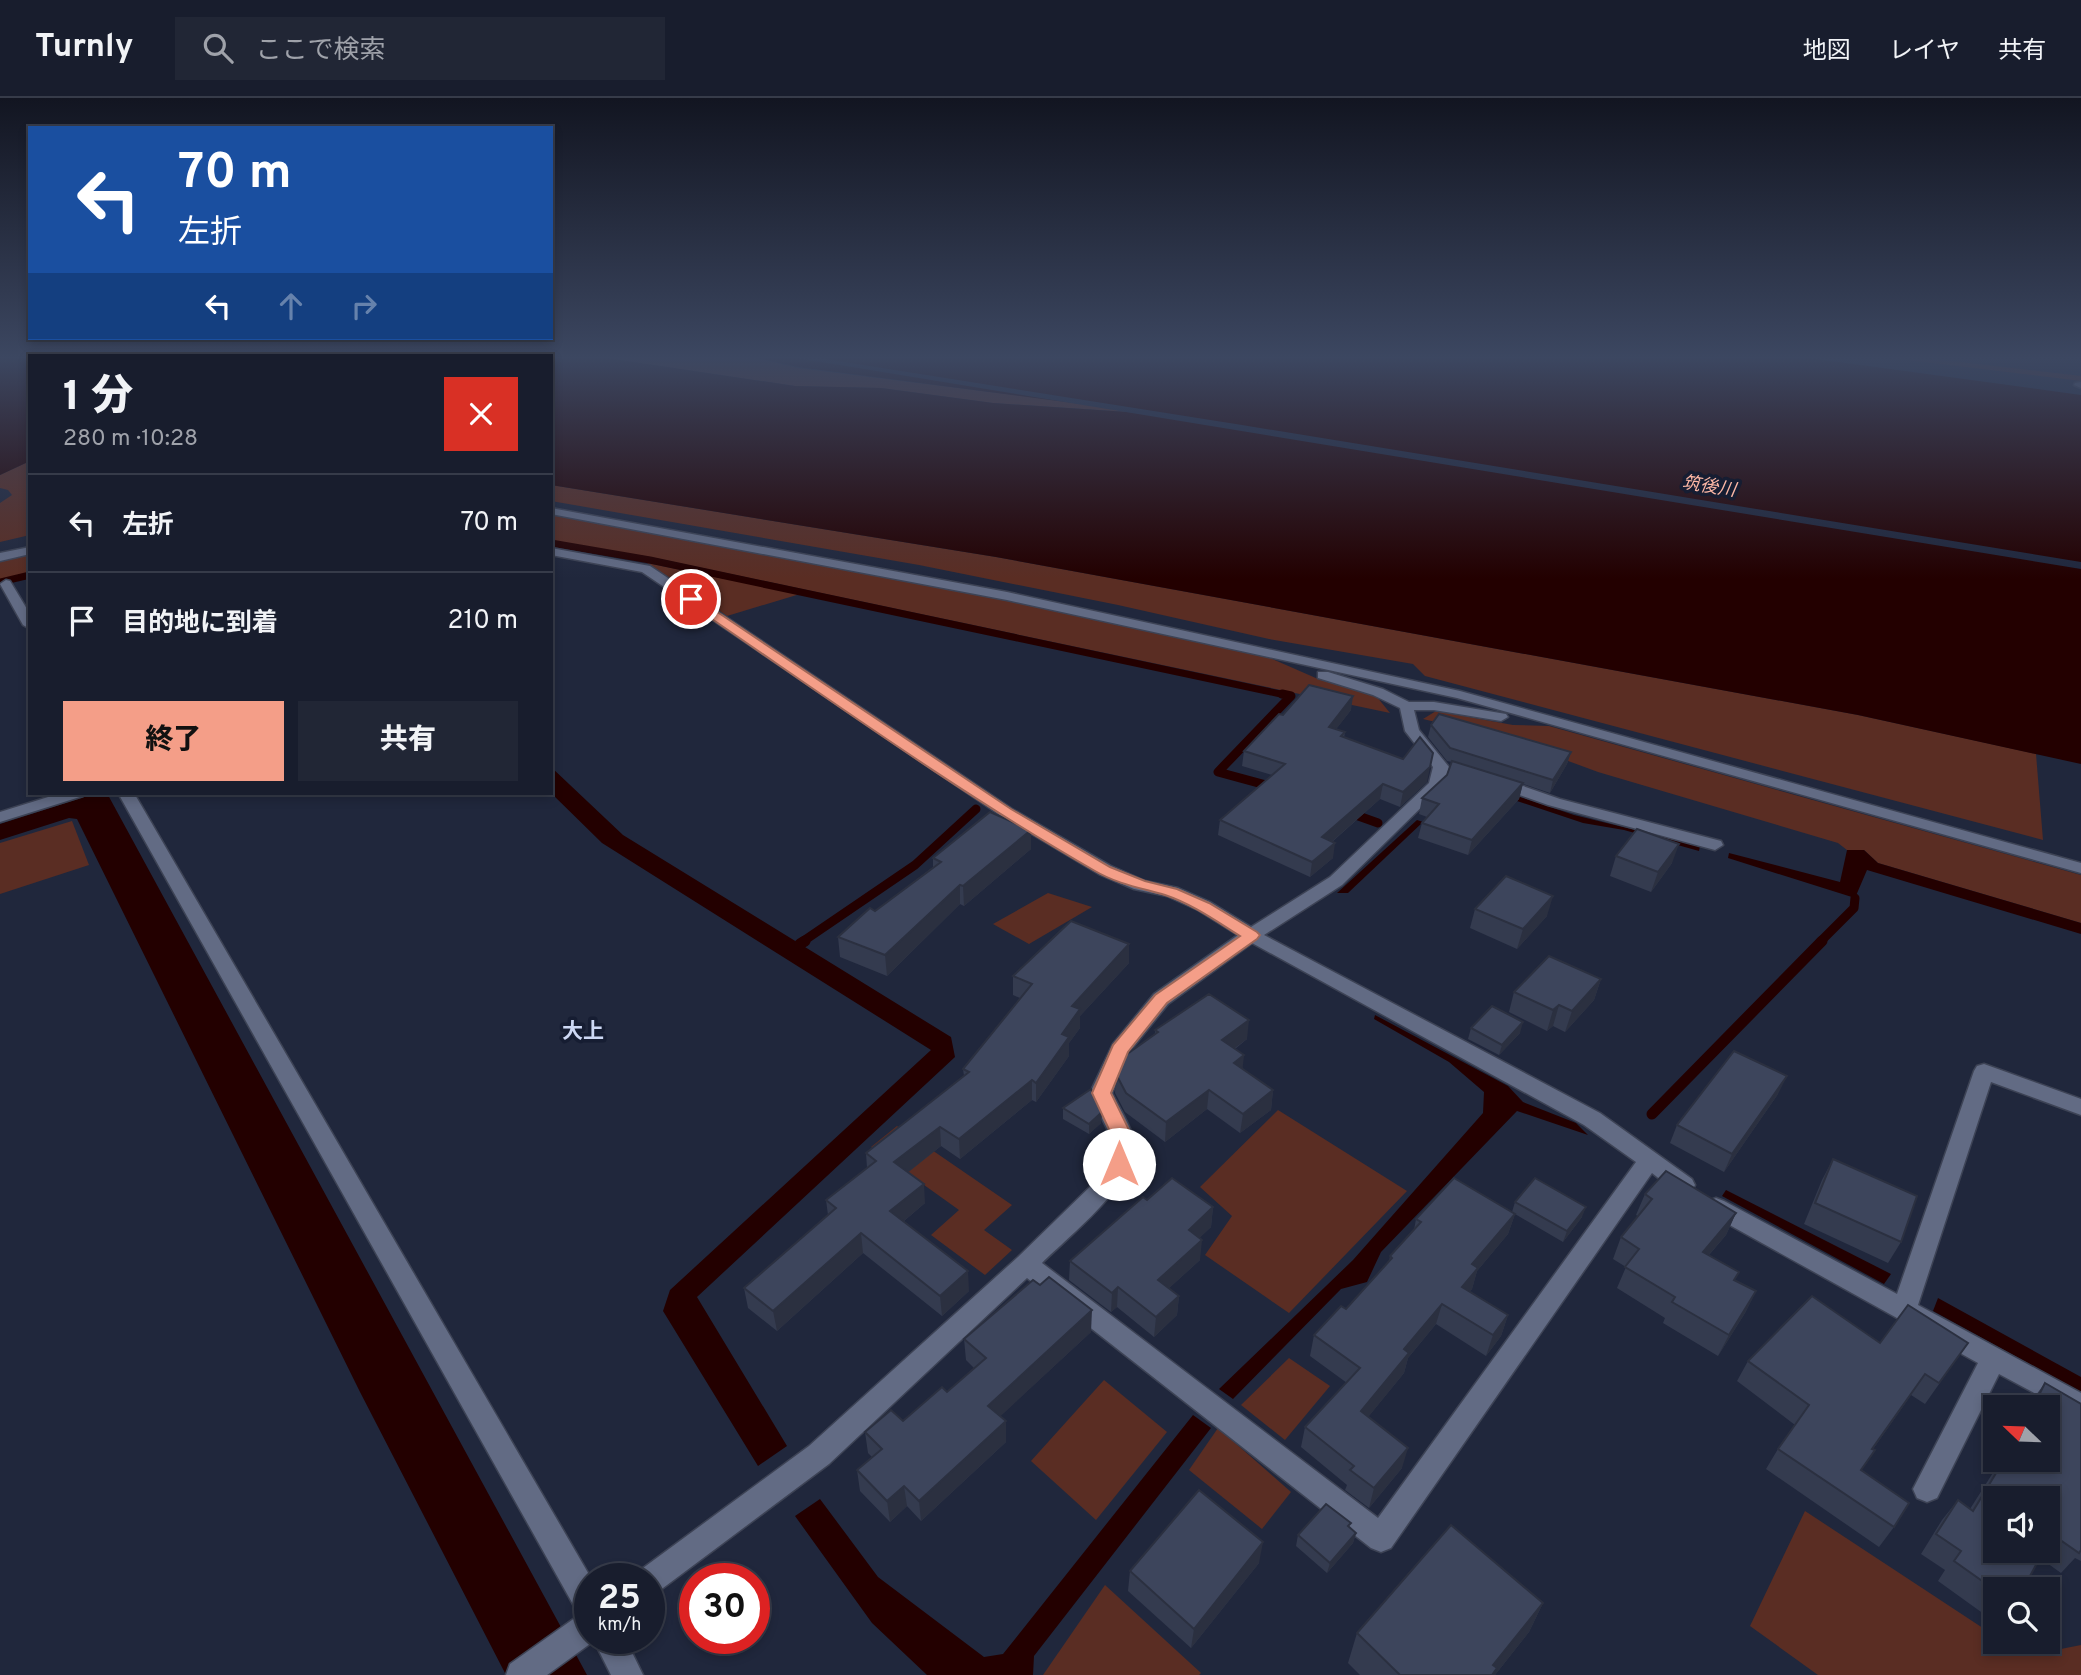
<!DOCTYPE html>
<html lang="ja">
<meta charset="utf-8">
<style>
:root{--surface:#181d2d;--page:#212635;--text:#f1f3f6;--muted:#9fa2aa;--line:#363b49;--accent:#f49e88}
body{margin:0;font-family:Overpass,"Noto Sans JP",sans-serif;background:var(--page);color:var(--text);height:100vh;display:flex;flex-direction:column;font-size:26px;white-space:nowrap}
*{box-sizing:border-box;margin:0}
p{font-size:23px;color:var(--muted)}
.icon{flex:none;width:38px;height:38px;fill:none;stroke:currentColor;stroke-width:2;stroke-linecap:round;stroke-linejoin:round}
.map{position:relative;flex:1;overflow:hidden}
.panel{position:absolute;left:28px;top:256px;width:525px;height:441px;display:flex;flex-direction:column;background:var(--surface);border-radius:0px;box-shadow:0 4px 10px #0003,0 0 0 2px var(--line)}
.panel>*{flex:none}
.hud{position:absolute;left:28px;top:28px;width:525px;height:214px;border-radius:0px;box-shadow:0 4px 10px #0003,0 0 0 2px var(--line);background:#1a4fa0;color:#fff;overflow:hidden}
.needle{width:46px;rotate:293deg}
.tools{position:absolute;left:1983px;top:1297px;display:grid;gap:14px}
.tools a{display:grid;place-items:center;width:77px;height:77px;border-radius:0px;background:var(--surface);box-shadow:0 4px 10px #0003,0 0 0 2px var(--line);font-size:35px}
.speed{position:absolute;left:574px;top:1465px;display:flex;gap:14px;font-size:35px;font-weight:700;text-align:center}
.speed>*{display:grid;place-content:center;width:91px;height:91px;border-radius:50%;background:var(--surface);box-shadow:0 4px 10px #0003,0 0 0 2px var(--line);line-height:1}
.speed small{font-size:18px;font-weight:400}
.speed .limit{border:10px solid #d22;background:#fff;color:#111}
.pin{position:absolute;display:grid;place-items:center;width:60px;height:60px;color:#fff;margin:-30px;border:4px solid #fff;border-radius:50%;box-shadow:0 2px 7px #0007}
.me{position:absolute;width:77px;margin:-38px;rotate:0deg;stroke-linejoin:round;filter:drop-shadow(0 0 5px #0008)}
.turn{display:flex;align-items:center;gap:24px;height:147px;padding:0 35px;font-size:32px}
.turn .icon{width:91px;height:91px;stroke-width:2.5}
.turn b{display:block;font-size:49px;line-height:60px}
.lanes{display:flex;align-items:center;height:66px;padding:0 35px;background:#0003;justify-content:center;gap:35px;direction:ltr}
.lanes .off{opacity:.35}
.round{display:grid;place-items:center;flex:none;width:74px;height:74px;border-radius:0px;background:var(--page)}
.summary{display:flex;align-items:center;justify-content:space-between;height:119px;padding:0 35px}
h1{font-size:42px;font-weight:800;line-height:52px}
.action{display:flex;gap:14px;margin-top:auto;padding:14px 35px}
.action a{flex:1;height:80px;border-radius:0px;background:var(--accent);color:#111;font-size:28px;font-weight:800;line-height:80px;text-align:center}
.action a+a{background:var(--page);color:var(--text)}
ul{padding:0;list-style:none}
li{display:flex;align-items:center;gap:21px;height:98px;padding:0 35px;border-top:2px solid var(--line)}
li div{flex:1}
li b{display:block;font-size:26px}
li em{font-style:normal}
header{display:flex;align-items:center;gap:42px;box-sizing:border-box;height:98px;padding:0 35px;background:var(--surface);border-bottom:2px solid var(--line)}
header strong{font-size:33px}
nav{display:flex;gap:38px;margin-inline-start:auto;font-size:24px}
.search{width:490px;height:63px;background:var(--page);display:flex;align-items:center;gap:18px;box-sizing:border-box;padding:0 24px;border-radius:0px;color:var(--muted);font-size:26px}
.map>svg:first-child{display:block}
</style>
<header>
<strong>Turnly</strong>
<div class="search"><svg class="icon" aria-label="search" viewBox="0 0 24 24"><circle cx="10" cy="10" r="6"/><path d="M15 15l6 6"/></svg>ここで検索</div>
<nav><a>地図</a><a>レイヤ</a><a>共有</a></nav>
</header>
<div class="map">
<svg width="2081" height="1577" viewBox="0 0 2081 1577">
<rect width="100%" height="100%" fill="#20273c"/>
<g fill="#5a2d23">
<polygon points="607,260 757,260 798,270 1175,317 993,305 881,290 795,288"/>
<polygon points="1891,260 1952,263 2081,278 2081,283"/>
<polygon points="30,363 30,437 0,444 0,405 12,397 8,392 0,390 0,377"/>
<polygon points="551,387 996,459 1858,617 2036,656 2043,742 1425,578 1413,566 1269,541 1118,507 919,467 551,403"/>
<polygon points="551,417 907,483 1110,523 1270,560 1318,581 1377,599 1390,615 650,459 551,443"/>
<polygon points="30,456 30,474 0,482 0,463"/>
<polygon points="647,465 800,496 727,518"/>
<polygon points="1436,613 1513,627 1549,628 2081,777 2081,825 1878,765 1864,752 1847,752 1838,745 1598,674 1514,643 1423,621"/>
<polygon points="72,723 89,767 0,796 0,745"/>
<polygon points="1048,795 1092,809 1029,846 993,826"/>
<polygon points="1278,1012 1407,1093 1289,1215 1205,1157 1232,1118 1200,1089"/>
<polygon points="897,1028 1012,1107 984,1132 1012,1152 985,1177 931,1137 959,1112 871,1049"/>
<polygon points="1289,1260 1330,1288 1285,1342 1241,1307"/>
<polygon points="1104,1282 1167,1334 1096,1422 1031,1363"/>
<polygon points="1218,1330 1291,1394 1262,1431 1189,1372"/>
<polygon points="1805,1413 1995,1538 1995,1544 2003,1544 2025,1558 2081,1547 2081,1577 1818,1577 1750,1528"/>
<polygon points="1105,1487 1201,1575 1199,1577 1043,1577"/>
</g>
<g fill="#230000">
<polygon points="0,260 30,260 30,363 0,377"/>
<polygon points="551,260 607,260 795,288 881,290 993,305 1157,316 798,269 757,260 1809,260 2081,297 2081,666 1858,617 996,459 551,387"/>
<polygon points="551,669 623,737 951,939 955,959 697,1199 787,1348 758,1368 663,1213 670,1192 931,952 602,745 551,695"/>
<polygon points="1460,679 1574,717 1700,748 1699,753 1624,732 1583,725 1463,685"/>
<polygon points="97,695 108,697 587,1577 506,1577 360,1294 77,721 69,720 0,742 0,726"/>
<polygon points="1417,722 1423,724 1348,795 1337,795"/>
<polygon points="1847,752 1864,752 1878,765 2081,825 2081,836 1867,772 1855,800 1728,760 1729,755 1840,784"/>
<polygon points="1375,917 1508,988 1523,1004 1576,1025 1588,1037 1517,1013 1381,1154 1367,1184 1341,1191 1233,1301 1219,1291 1353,1162 1483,1015 1484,994 1449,964 1374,921"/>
<polygon points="1726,1092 1891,1176 1884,1186 1722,1098"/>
<polygon points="1938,1200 2081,1279 2081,1294 1933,1213"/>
<polygon points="1193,1317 1211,1330 1034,1558 1033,1577 927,1577 872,1525 795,1418 820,1401 878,1479 984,1559 1003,1556"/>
</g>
<polygon fill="#20273c" points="797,260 819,260 1242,327 2081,464 2081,471"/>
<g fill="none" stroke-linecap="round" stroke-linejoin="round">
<g stroke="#230000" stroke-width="7">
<polyline points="551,445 650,462 1290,598"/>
<polyline points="0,484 30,477"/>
</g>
<g stroke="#230000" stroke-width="9">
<polyline points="1273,689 1218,674 1291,598 1282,596"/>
<polyline points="1350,715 1378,725"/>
<polyline points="802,844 915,767 976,711"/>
<polyline points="1820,844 1854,810 1855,800"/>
</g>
<g stroke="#230000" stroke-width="11">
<polyline points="800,846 805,843"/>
<polyline points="1652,1016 1822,843"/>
</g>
<defs>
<g id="street">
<polygon points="2081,284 2081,290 2074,287 2075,285"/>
<polygon points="551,410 1007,494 1460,593 2081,765 2081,775 1457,600 1007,502 551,416"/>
<polygon points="30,449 30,456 0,463 0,455"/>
<path d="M551,450L650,468L1012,711L1111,768L1145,783L1178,790L1210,804L1251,829L1330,779L1429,685L1433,669L1405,633L1400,610L1373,597L1318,580V574H1328L1383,591L1409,604H1434L1506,616L1508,619L1501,623L1434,612H1414L1419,632L1449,669L1444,687L1342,787L1264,837L1600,1015L1692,1081L1695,1087L1692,1093C1676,1098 1664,1084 1652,1075L1391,1450L1381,1454L1371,1450L1027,1180L829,1366L659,1493L649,1498V1480H635L639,1473L809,1348L1018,1159L1098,1081L1108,1065L1113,1043L1090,995L1113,946L1154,896L1238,837L1198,812L1167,798L1134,791L1099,776L1000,717L642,474L551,457ZM1252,845L1584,1027L1636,1064L1378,1420L1042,1165C1070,1137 1135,1087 1135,1045C1134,1034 1117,1006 1112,995L1129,954L1168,906Z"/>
<polygon points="6,482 10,483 30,516 30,531 23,527 0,486"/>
<polygon points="1500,680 1560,701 1721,743 1723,747 1715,752 1548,707 1494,688 1492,685"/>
<polygon points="61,695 85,695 83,698 0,724 0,714"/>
<polygon points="118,695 134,695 591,1480 590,1540 625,1540 643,1577 611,1577 594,1543 547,1577 506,1577 510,1566 579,1517"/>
<polygon points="1984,966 2081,1001 2081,1017 1991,984 1918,1207 2081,1295 2081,1320 1999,1276 1937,1400 1927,1404 1917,1400 1913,1391 1978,1265 1708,1115 1705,1109 1708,1103 1716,1100 1724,1103 1897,1196 1974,973 1977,968"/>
</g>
</defs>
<use href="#street" stroke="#3d4355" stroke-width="3"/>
<use href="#street" fill="#626b84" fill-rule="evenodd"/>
</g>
<g fill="#343b4f" fill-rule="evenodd">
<polygon points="1351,612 1336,631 1345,634 1344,640 1427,684 1400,709 1380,701 1332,744 1333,760 1310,779 1218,737 1220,722 1272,677 1242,668 1244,653 1283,617"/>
<polygon points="1431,627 1571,654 1567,666 1550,695 1523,686 1519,701 1468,757 1418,740 1422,725 1427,719 1419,716 1422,700 1447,677 1452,664 1447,663 1428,639"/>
<polygon points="1031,732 1031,751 964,808 960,806 887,878 840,859 838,839 875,813 933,769 933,760"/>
<polygon points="1616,758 1672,765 1651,794 1610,778"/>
<polygon points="1475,811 1547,818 1517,851 1470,830"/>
<polygon points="1129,846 1129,865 1080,918 1080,930 1069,945 1069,958 1036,1004 1032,1002 960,1061 941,1048 908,1074 925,1105 904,1123 969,1193 942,1218 863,1155 777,1233 748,1210 744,1190 828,1117 826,1102 867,1070 866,1055 964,978 963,971 1020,900 1013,897 1013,878"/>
<polygon points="1601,881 1594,902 1565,934 1553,928 1547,933 1509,914 1514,894"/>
<polygon points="1471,930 1520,935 1499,957 1468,941"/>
<polygon points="1155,932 1247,941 1235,951 1243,971 1273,992 1271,1012 1240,1035 1207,1011 1165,1044 1125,1014 1115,995 1116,976 1155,936"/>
<polygon points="1778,996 1724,1074 1670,1045 1677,1027"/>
<polygon points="1063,1010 1102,1014 1101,1025 1089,1036 1063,1021"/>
<polygon points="1833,1061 1901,1144 1888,1165 1804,1126 1822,1082"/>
<polygon points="1645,1096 1736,1115 1726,1137 1709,1157 1735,1182 1756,1193 1745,1215 1718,1258 1663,1225 1665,1220 1617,1190 1626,1169 1613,1161 1621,1139 1638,1118 1636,1117"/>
<polygon points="1147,1102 1213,1109 1211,1129 1199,1140 1200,1162 1169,1190 1179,1198 1177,1217 1154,1239 1117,1209 1111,1214 1069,1182 1070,1163"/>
<polygon points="1515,1104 1582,1119 1563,1144 1515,1116 1508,1136 1477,1173 1472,1191 1469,1194 1508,1217 1501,1238 1486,1258 1436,1226 1408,1260 1404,1275 1368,1319 1402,1370 1369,1410 1345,1392 1347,1387 1301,1349 1305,1329 1347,1285 1310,1258 1314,1237 1346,1211 1389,1164 1390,1158 1414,1132 1416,1121 1512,1114"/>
<polygon points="1091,1234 1000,1318 1006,1323 1006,1344 921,1423 907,1408 890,1424 860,1393 857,1372 872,1359 868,1355 865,1334 903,1323 947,1294 974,1270 966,1262 964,1241"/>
<polygon points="1880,1245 1968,1245 1925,1306 1911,1297 1873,1351 1861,1372 1894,1429 1879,1449 1766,1371 1778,1351 1795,1327 1737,1283 1748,1263"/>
<path d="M2045,1285L2081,1306V1463L2075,1460L2061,1475L2040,1460L1995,1491V1524L1938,1483L1945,1472L1921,1456L1942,1422L1958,1402L1970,1411L2001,1362H2048V1309H2027ZM2048,1400V1452H1995Z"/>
<polygon points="1349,1429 1356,1435 1353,1445 1327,1475 1296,1448 1298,1437"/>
<polygon points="1259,1465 1191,1550 1128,1493 1130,1473"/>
<polygon points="1543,1505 1529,1534 1495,1577 1360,1577 1348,1565 1357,1535"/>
</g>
<g fill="#2b3040">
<polygon points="1353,598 1351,612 1327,643 1329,629"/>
<polygon points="1571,654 1567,666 1550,695 1553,682"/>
<polygon points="1433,655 1427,684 1400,709 1403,694"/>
<polygon points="1523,685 1519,701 1468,757 1472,742"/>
<polygon points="1383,686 1380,701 1320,754 1322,739"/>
<polygon points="1031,732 1031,751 964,808 963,788"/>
<polygon points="1335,745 1333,760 1310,779 1312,764"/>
<polygon points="1679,746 1672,765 1651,794 1658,774"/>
<polygon points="960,787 960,806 887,878 885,857"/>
<polygon points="1553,798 1547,818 1517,851 1523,831"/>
<polygon points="1129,846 1129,865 1080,918 1080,930 1069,945 1069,958 1036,1004 1036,985 1062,936 1072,908"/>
<polygon points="1601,881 1594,902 1565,934 1572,913"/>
<polygon points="1559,907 1553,928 1547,933 1553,912"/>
<polygon points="1249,922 1247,941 1220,961 1222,942"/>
<polygon points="1523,924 1520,935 1499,957 1502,947"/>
<polygon points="1244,957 1242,976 1234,965"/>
<polygon points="1787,978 1778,996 1724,1074 1732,1056"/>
<polygon points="1032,982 1032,1002 960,1061 959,1041"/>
<polygon points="1209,992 1207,1011 1165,1044 1166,1024"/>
<polygon points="1273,992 1271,1012 1240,1035 1243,1016"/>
<polygon points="1102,1014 1101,1025 1089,1036 1089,1026"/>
<polygon points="940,1029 941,1048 896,1084 894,1064"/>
<polygon points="924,1086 925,1105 892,1133 890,1113"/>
<polygon points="1213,1109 1211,1129 1187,1152 1189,1132"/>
<polygon points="1586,1109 1582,1119 1563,1144 1567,1133"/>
<polygon points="1736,1115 1726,1137 1693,1175 1703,1154"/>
<polygon points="1515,1116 1508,1136 1477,1173 1472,1191 1456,1210 1462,1189 1472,1166"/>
<polygon points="861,1135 863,1155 777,1233 773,1213"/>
<polygon points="1202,1142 1200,1162 1156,1202 1158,1182"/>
<polygon points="968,1173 969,1193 942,1218 940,1198"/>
<polygon points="1118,1189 1117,1209 1111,1214 1112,1195"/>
<polygon points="1756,1193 1745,1215 1718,1258 1729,1237"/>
<polygon points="1179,1198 1177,1217 1154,1239 1156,1219"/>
<polygon points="1442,1206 1436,1226 1408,1260 1404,1275 1356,1334 1361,1313 1404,1251"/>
<polygon points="1092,1212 1091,1234 989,1329 988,1308"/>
<polygon points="1508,1217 1501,1238 1486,1258 1493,1237"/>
<polygon points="1006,1323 1006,1344 921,1423 919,1403"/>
<polygon points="1408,1350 1402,1370 1369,1410 1374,1390"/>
<polygon points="904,1388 907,1408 890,1424 887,1403"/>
<polygon points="1356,1435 1353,1445 1327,1475 1330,1465"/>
<polygon points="1263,1444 1259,1465 1191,1550 1194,1531"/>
<polygon points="1543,1505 1529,1534 1495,1577 1489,1577 1493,1567"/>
</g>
<g fill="#3d455c" stroke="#2b3040" stroke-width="2">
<polygon points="1309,587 1353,598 1329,629 1345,634 1341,638 1403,661 1420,639 1433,655 1430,669 1403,694 1383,686 1322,739 1335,745 1312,764 1220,722 1285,666 1244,653 1279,616 1283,617"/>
<polygon points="1439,616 1571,654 1553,682 1450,650 1431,627"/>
<polygon points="1452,663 1523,685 1472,742 1422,725 1439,706 1422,700 1447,677"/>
<polygon points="990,714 1031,732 963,788 960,787 885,857 838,839 870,810 875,813 941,764 933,760"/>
<polygon points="1637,731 1679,746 1658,774 1616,758"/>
<polygon points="1506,778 1553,798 1523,831 1475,811"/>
<polygon points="1071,823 1129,846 1072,908 1080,911 1062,936 1069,939 1036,985 1032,982 959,1041 940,1029 894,1064 924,1086 890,1113 968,1173 940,1198 861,1135 773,1213 744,1190 836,1110 826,1102 876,1063 866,1055 969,974 963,971 1032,886 1013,878"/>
<polygon points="1549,858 1601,881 1572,913 1559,907 1553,912 1514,894"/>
<polygon points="1209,896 1249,922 1222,942 1244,957 1234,965 1273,992 1243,1016 1209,992 1166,1024 1126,995 1116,976 1123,959 1158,934 1155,932"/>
<polygon points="1492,908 1523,924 1502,947 1471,930"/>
<polygon points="1734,953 1787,978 1732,1056 1677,1027"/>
<polygon points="1091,991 1102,1014 1089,1026 1063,1010"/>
<polygon points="1833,1061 1917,1098 1901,1144 1815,1105"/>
<polygon points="1666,1073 1736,1115 1703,1154 1739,1174 1734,1182 1756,1193 1729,1237 1672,1204 1675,1199 1625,1169 1639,1151 1621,1139 1652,1101 1645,1096"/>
<polygon points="1172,1080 1213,1109 1189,1132 1202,1142 1158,1182 1179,1198 1156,1219 1118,1189 1112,1195 1070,1163 1143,1099 1147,1102"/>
<polygon points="1454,1080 1515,1116 1472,1166 1478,1170 1462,1189 1508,1217 1493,1237 1442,1206 1404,1251 1409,1255 1361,1313 1408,1350 1374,1390 1350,1372 1354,1368 1305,1329 1360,1270 1314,1237 1341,1208 1346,1211 1392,1160 1390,1158 1421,1124 1416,1121"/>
<polygon points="1535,1080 1586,1109 1567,1133 1515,1104"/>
<polygon points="1049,1179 1092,1212 988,1308 1006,1323 919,1403 904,1388 887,1403 857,1372 882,1351 865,1334 891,1312 903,1323 942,1289 947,1294 986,1260 964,1241 1033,1182 1040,1187"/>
<polygon points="1812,1198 1880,1245 1908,1207 1968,1245 1939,1285 1925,1276 1872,1351 1875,1352 1861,1372 1909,1405 1894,1429 1778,1351 1809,1307 1748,1263"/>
<polygon points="2045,1285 2081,1306 2081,1452 2079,1455 2053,1437 2048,1447 2048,1400 1995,1400 1995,1452 2044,1452 2023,1491 1995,1492 1954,1463 1961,1453 1936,1436 1958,1402 1973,1413 2004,1362 2048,1362 2048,1309 2033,1309"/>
<polygon points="1199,1392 1263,1444 1194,1531 1130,1473"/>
<polygon points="1326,1406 1351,1425 1348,1428 1356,1435 1330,1465 1298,1437"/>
<polygon points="1451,1427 1543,1505 1493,1567 1497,1570 1492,1577 1400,1577 1357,1535"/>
</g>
<linearGradient id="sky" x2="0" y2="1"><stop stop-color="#121521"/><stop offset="0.54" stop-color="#3c4761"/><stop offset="1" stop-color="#3c4761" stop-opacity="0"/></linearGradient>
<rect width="2081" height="481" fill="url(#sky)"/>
<path fill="#f49e88" stroke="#9f6758" stroke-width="2" d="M687,499H695L1011,711L1110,769L1145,783L1177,791L1209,805L1257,834L1260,837L1257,841L1167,905L1128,954L1111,995L1134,1042L1126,1072L1119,1074L1112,1072L1109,1066L1114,1042L1092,995L1113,947L1155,897L1240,838C1216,823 1192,806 1165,797C1141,790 1117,786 1095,773C954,692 822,596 687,504Z"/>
<g text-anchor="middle" stroke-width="7" stroke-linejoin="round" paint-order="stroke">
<g font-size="18" font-style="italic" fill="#fcb7a5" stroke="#161d32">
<text transform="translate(1709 388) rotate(9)" y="6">筑後川</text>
</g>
<g font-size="21" font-weight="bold" fill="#cdd8f4" stroke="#161d32">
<text x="583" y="940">大上</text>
</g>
</g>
</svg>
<div class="tools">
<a><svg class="needle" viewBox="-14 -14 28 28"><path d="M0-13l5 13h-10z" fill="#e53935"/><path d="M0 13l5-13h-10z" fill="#9fa2aa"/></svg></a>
<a><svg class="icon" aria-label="sound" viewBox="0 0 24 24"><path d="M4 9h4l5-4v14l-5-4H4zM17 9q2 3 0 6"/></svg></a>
<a><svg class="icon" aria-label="search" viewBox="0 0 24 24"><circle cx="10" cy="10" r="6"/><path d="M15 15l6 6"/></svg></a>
</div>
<div class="speed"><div>25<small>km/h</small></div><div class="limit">30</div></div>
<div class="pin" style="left:691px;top:501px;background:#d93025"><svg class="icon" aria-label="arrive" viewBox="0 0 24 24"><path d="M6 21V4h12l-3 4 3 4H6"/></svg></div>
<svg class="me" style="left:1119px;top:1066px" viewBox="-20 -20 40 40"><circle r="19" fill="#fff"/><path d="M0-13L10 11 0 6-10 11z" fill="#f49e88"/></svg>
<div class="hud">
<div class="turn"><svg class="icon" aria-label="left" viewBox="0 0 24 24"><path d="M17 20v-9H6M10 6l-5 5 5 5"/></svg><div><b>70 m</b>左折</div></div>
<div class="lanes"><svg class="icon" aria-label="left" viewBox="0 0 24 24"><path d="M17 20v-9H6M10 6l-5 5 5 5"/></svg><svg class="icon off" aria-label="ahead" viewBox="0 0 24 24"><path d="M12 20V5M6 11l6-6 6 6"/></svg><svg class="icon off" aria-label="right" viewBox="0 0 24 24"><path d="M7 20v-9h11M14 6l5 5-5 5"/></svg></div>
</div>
<section class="panel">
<div class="summary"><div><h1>1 分</h1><p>280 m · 10:28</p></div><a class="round" style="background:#d93025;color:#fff"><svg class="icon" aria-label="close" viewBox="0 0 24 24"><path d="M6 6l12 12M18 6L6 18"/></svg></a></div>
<ul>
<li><svg class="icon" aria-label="left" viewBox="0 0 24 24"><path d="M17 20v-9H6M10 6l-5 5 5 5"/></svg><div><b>左折</b></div><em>70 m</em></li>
<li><svg class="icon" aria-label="arrive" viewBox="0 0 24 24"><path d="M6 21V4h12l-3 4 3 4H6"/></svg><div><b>目的地に到着</b></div><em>210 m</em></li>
</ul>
<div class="action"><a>終了</a><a>共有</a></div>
</section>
</div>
